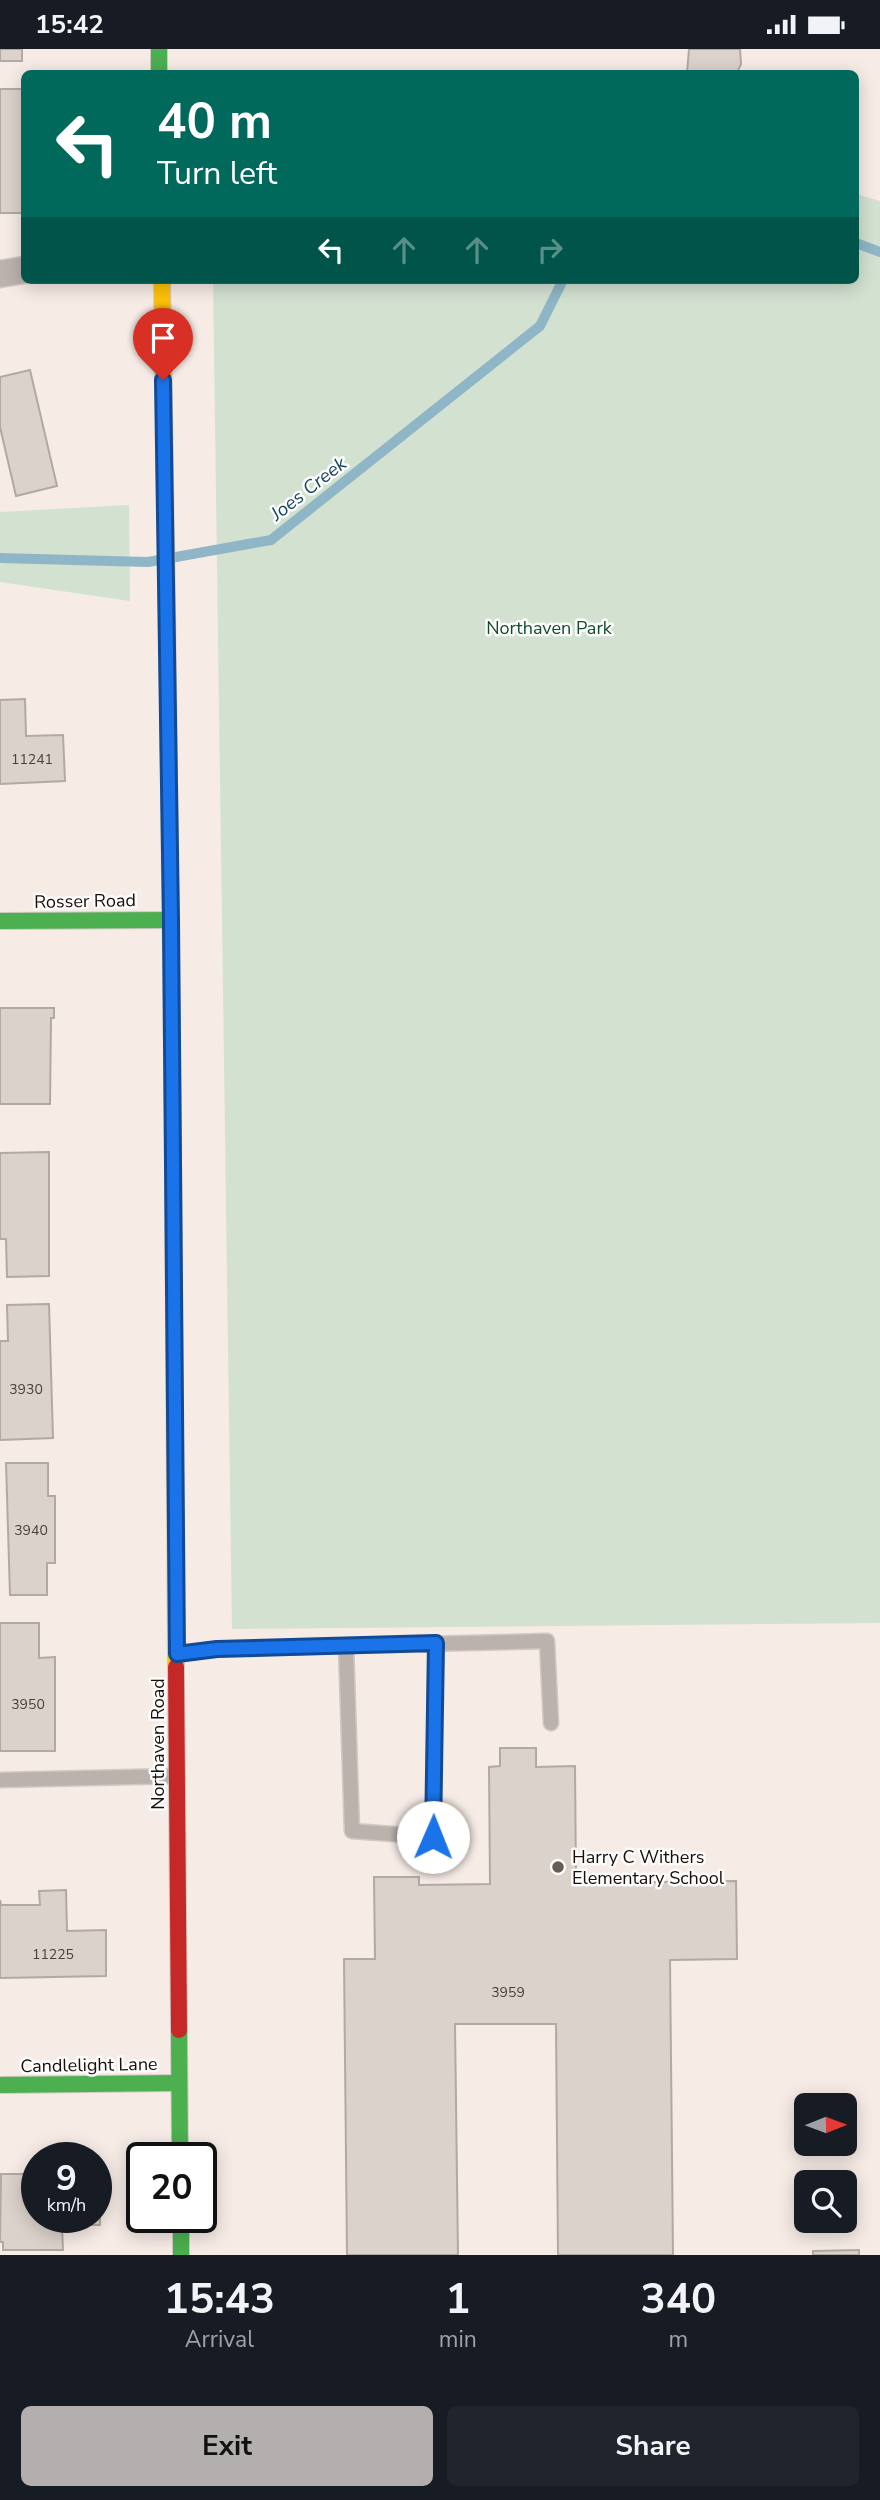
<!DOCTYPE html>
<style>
:root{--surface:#171b24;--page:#20242c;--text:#f1f3f6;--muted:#9ea1a6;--accent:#b2afae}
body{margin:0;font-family:"Nunito Sans",sans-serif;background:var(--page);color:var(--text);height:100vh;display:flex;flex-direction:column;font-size:26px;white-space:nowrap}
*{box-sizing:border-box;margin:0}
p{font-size:23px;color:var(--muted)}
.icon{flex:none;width:38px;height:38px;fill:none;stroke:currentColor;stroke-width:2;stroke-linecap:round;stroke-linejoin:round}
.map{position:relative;height:2206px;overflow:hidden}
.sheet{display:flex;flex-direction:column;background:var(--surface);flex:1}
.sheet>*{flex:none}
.top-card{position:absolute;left:21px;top:21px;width:838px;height:214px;border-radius:10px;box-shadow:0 4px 18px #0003;background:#00695c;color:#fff;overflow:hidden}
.needle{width:46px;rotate:89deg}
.tools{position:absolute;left:794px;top:2044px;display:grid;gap:14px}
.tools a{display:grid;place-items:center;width:63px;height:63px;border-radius:10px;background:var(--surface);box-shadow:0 4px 18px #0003;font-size:35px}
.speed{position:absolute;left:21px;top:2093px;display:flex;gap:14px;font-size:35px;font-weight:700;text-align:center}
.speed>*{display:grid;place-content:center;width:91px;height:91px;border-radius:50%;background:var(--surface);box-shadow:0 4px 18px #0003;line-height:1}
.speed small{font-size:18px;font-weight:400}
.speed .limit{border:4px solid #111;border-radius:10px;background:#fff;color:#111}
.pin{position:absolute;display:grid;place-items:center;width:60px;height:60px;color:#fff;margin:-72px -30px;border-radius:50% 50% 50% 0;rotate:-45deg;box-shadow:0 0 7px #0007}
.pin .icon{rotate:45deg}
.me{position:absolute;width:77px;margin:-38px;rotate:1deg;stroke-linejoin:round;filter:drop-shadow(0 0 5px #0008)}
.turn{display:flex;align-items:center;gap:24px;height:147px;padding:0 21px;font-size:32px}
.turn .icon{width:91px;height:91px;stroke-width:2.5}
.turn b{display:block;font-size:49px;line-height:60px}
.lanes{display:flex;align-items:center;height:66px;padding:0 21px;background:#0003;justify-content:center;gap:35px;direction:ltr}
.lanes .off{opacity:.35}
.eta{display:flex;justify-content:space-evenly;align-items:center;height:119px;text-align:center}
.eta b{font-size:42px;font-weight:700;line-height:49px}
.action{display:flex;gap:14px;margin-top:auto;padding:14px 21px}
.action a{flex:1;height:80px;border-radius:10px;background:var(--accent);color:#111;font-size:28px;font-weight:700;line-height:80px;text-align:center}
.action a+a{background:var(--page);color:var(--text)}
.status{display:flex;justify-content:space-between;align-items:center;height:49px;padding:0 35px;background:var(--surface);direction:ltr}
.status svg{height:19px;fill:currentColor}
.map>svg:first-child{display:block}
</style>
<div class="status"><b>15:42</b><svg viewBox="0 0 49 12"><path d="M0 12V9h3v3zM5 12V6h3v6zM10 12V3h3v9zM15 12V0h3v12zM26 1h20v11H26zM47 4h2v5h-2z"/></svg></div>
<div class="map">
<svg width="880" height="2206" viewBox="0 0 880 2206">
<rect width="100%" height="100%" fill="#f6ebe5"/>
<g fill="#d3e1d1">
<polygon points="856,145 880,152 880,1574 232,1580 213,231 856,231"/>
<polygon points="129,456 130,552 0,533 0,463"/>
</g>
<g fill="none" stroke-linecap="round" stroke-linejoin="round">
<g stroke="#8fb6c6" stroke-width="10">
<polyline points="856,194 880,203"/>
<polyline points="0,509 148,513 271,491 540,277 563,231"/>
</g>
</g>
<g fill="#dcd2cc" stroke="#b2a9a4" stroke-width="2">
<rect x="0" y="0" width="22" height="12"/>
<polygon points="689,0 740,0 741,15 737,24 687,24"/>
<rect x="0" y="40" width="24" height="124"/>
<polygon points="30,321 57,437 16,447 0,378 0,328"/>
<polygon points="25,650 26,687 63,686 65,732 0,735 0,651"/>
<polygon points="0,959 54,959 54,969 51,969 50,1055 0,1055"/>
<polygon points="49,1103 49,1227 7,1228 6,1190 0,1190 0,1104"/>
<polygon points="49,1255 53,1389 0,1391 0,1292 8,1292 7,1256"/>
<polygon points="6,1414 48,1414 48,1447 55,1447 55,1514 47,1514 47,1546 10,1546"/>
<polygon points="0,1574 39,1574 39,1609 55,1608 55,1702 0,1702"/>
<polygon points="500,1699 536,1699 536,1718 575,1717 576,1834 736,1832 737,1910 670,1911 673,2206 558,2206 556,1975 455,1975 458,2206 347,2206 344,1910 375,1910 374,1828 419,1828 419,1836 490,1835 489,1718 500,1717"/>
<polygon points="66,1841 67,1882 106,1881 106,1927 0,1929 0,1851 1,1856 40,1856 39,1842"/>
<polygon points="1,2125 37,2125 37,2168 96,2168 96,2137 100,2137 100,2176 62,2176 63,2201 3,2201 3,2193 0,2193"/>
<polygon points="859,2201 859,2206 813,2206 813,2202"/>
</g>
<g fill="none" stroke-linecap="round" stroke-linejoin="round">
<defs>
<g id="lane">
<polyline points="346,1597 352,1782 433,1788 436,1594"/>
<polyline points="178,1605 217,1600 547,1592 551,1674"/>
<polyline points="0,1731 177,1727"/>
</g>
<polyline id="street" points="0,225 24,221"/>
<g id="fast">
<polyline points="159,0 159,24"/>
<polyline points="167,560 173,1091"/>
<polyline points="0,872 171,871"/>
<polyline points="179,1981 180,2109"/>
<polyline points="0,2036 179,2034"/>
<polyline points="181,2168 181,2206"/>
</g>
<g id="slow">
<polyline points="162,231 167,560"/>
<polyline points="173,1091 176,1618"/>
</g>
<polyline id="jam" points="176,1618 179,1981"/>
</defs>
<use href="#lane" stroke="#d1c9c4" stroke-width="17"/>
<use href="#street" stroke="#d1c9c4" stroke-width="29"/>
<use href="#fast" stroke="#d1c9c4" stroke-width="18"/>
<use href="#slow" stroke="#d1c9c4" stroke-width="18"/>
<use href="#jam" stroke="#d1c9c4" stroke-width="18"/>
<use href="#lane" stroke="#bbb2ae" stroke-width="14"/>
<use href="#street" stroke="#bbb2ae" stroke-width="26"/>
<use href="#fast" stroke="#4caf50" stroke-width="16"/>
<use href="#slow" stroke="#ffc107" stroke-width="16"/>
<use href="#jam" stroke="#c62828" stroke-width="16"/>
</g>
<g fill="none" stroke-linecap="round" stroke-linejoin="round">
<defs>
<polyline id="route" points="163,331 171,871 177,1605 217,1600 436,1594 433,1788"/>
</defs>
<use href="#route" stroke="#114b97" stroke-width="18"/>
<use href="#route" stroke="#1a73e8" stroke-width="12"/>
</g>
<circle fill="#665c57" stroke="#fcfcfc" stroke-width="2.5" cx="558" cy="1818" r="7"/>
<g text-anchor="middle" stroke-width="5" stroke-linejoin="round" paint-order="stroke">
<g font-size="14" fill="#49403a">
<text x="32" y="715">11241</text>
<text x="26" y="1345">3930</text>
<text x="31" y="1486">3940</text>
<text x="28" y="1660">3950</text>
<text x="53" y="1910">11225</text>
<text x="508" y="1948">3959</text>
</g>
<g font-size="18" fill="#114d2b" stroke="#fcfcfc">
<text x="549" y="585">Northaven Park</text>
</g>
<g font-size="18" fill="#180f0a" stroke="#fcfcfc">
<text transform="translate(85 852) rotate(-1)" y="6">Rosser Road</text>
<text transform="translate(158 1695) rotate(-90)" y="6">Northaven Road</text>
<text transform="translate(89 2016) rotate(-1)" y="6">Candlelight Lane</text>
</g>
<g font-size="18" fill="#180f0a" stroke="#fcfcfc" text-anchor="start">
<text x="572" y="1814">Harry C Withers<tspan x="572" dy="21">Elementary School</tspan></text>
</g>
<g font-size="19" font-style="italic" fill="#15485b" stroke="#fcfcfc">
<text transform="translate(308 439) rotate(-38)" y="7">Joes Creek</text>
</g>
</g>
</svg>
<div class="tools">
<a><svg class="needle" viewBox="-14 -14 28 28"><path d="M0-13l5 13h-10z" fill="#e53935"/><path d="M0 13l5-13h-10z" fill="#9ea1a6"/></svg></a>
<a><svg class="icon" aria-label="search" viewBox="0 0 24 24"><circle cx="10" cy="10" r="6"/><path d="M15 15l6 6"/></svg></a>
</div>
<div class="speed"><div>9<small>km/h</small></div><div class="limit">20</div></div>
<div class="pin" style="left:163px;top:331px;background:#d93025"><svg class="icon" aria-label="arrive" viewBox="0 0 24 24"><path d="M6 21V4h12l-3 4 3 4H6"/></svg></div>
<svg class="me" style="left:433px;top:1788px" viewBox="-20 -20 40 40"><circle r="19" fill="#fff"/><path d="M0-13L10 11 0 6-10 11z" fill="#1a73e8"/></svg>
<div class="top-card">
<div class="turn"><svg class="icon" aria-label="left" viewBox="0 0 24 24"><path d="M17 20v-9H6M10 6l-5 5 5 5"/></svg><div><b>40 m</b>Turn left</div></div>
<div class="lanes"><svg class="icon" aria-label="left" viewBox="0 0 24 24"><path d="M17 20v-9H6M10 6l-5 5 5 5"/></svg><svg class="icon off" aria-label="ahead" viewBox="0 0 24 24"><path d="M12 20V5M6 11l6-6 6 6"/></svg><svg class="icon off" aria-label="ahead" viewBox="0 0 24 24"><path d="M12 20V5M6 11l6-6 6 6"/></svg><svg class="icon off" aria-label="right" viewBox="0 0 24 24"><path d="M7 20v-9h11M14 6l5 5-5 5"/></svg></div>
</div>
</div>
<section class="sheet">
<div class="eta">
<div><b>15:43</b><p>Arrival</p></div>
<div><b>1</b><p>min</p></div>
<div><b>340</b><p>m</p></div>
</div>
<div class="action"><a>Exit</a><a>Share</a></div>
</section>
